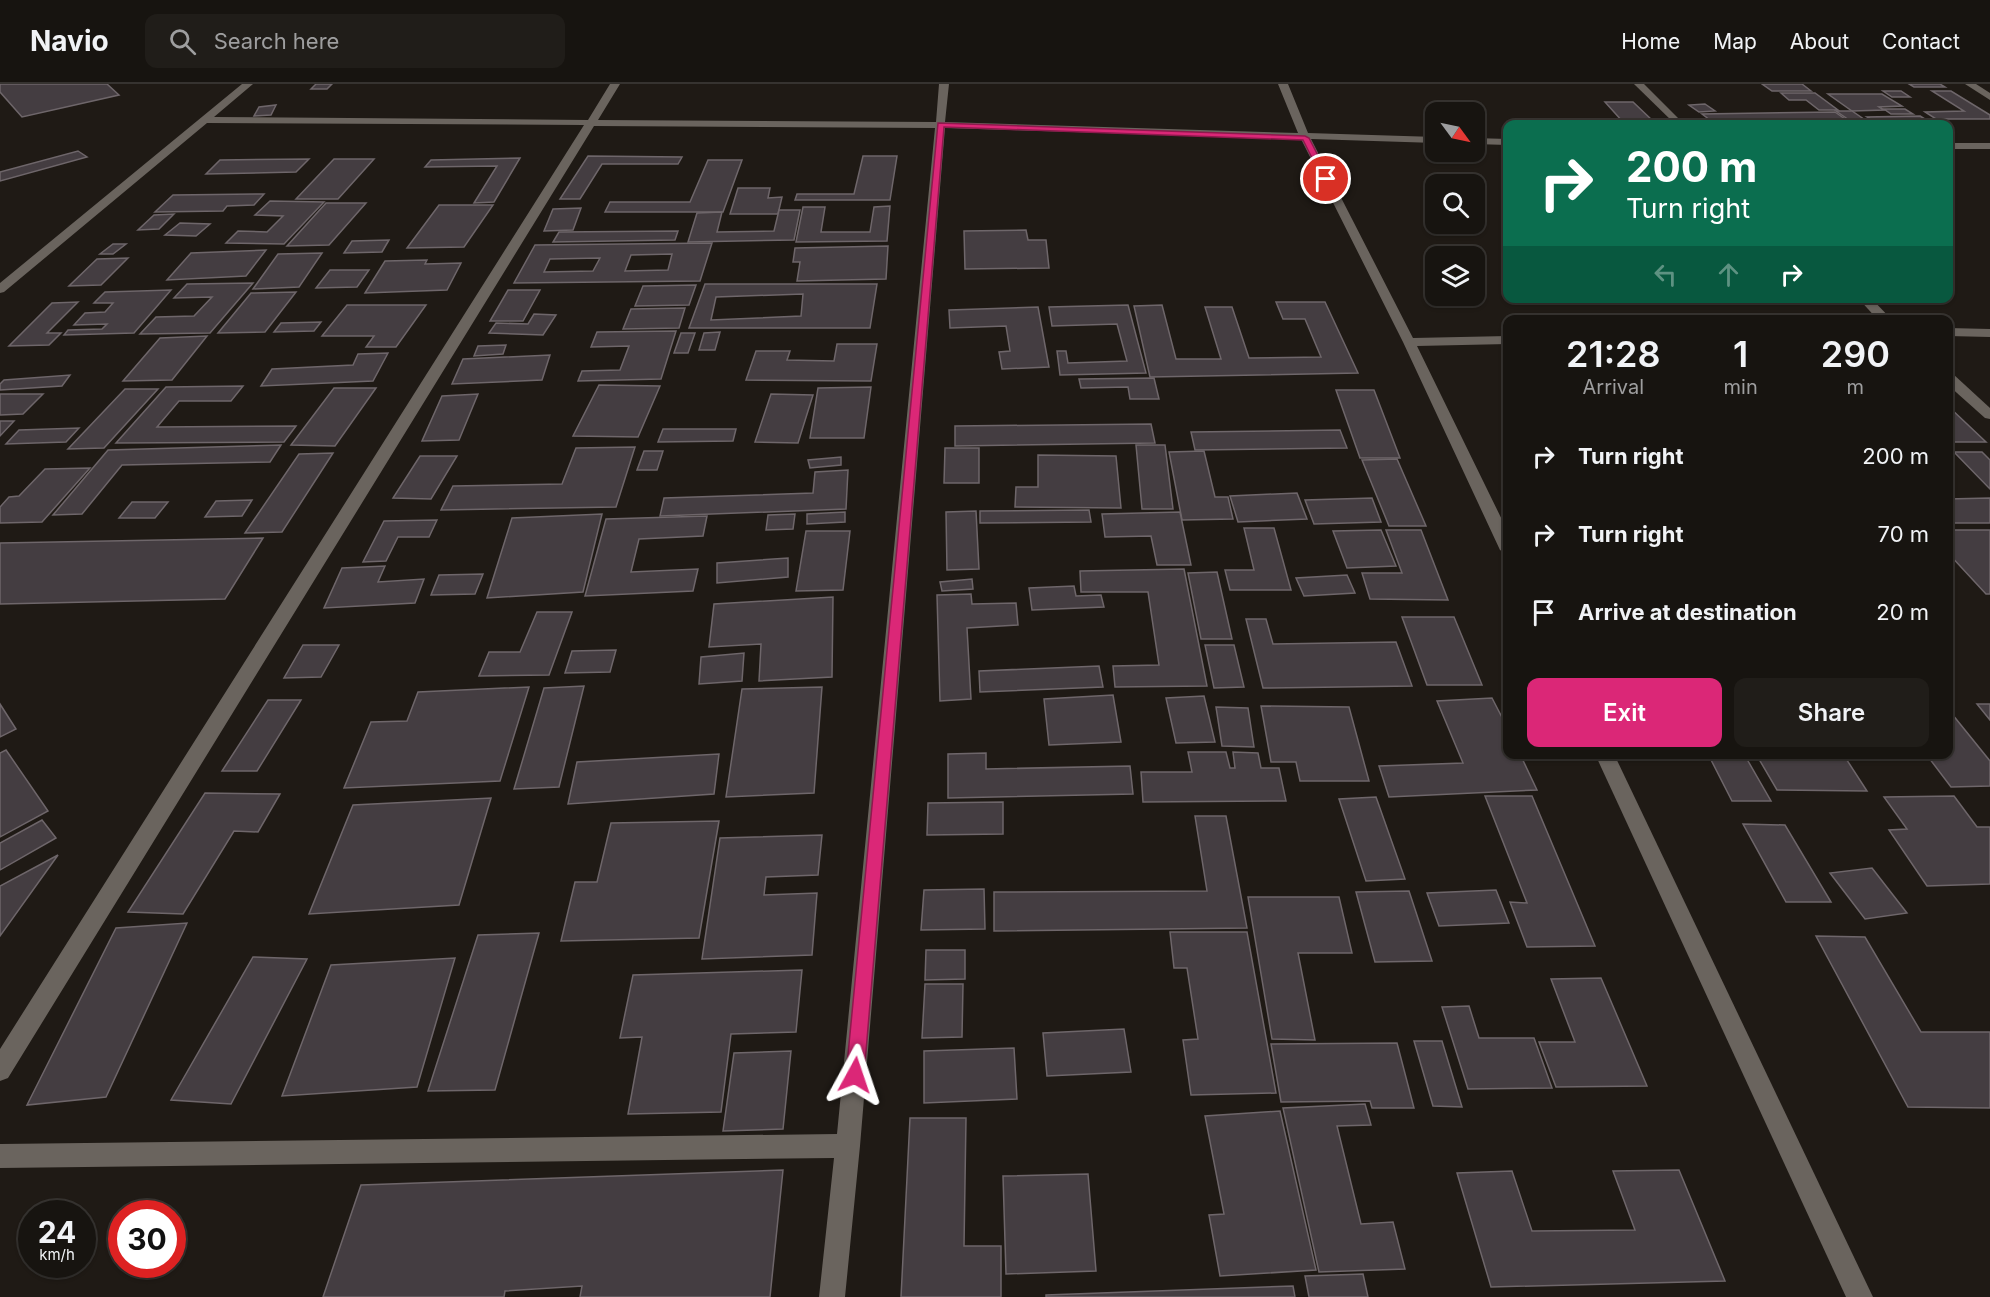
<!DOCTYPE html>
<style>
:root{--surface:#171410;--page:#201d19;--text:#f1f3f6;--muted:#9e9e9f;--line:#363330;--accent:#db2777}
body{margin:0;font-family:Inter,sans-serif;background:var(--page);color:var(--text);height:100vh;display:flex;flex-direction:column;font-size:22px;white-space:nowrap}
*{box-sizing:border-box;margin:0}
p{font-size:20px;color:var(--muted)}
.icon{flex:none;width:33px;height:33px;fill:none;stroke:currentColor;stroke-width:2;stroke-linecap:round;stroke-linejoin:round}
.map{position:relative;flex:1;overflow:hidden}
.panel{position:absolute;left:1503px;top:231px;width:450px;height:444px;display:flex;flex-direction:column;background:var(--surface);border-radius:12px;box-shadow:0 2px 4px #0004,0 0 0 2px var(--line)}
.panel>*{flex:none}
.hud{position:absolute;left:1503px;top:36px;width:450px;height:183px;border-radius:12px;box-shadow:0 2px 4px #0004,0 0 0 2px var(--line);background:#0b6e4f;color:#fff;overflow:hidden}
.needle{width:39px;rotate:123deg}
.controls{position:absolute;left:1425px;top:18px;display:grid;gap:12px}
.controls a{display:grid;place-items:center;width:60px;height:60px;border-radius:12px;background:var(--surface);box-shadow:0 2px 4px #0004,0 0 0 2px var(--line);font-size:30px}
.speed{position:absolute;left:18px;top:1116px;display:flex;gap:12px;font-size:30px;font-weight:700;text-align:center}
.speed>*{display:grid;place-content:center;width:78px;height:78px;border-radius:50%;background:var(--surface);box-shadow:0 2px 4px #0004,0 0 0 2px var(--line);line-height:1}
.speed small{font-size:15px;font-weight:400}
.speed .limit{border:9px solid #d22;background:#fff;color:#111}
.pin{position:absolute;display:grid;place-items:center;width:51px;height:51px;color:#fff;margin:-26px;border:3px solid #fff;border-radius:50%;box-shadow:0 2px 6px #0007}
.me{position:absolute;width:66px;margin:-33px;rotate:5deg;stroke-linejoin:round;filter:drop-shadow(0 0 4px #0008)}
.turn{display:flex;align-items:center;gap:21px;height:126px;padding:0 24px;font-size:27px}
.turn .icon{width:78px;height:78px;stroke-width:2.5}
.turn b{display:block;font-size:42px;line-height:51px}
.lanes{display:flex;align-items:center;height:57px;padding:0 24px;background:#0003;justify-content:center;gap:30px;direction:ltr}
.lanes .off{opacity:.35}
.eta{display:flex;justify-content:space-evenly;align-items:center;height:102px;text-align:center}
.eta b{font-size:36px;font-weight:600;line-height:42px}
.primary-button{display:flex;gap:12px;margin-top:auto;padding:12px 24px}
.primary-button a{flex:1;height:69px;border-radius:12px;background:var(--accent);color:#fff;font-size:24px;font-weight:600;line-height:69px;text-align:center}
.primary-button a+a{background:var(--page);color:var(--text)}
ul{padding:0;list-style:none}
li{display:flex;align-items:center;gap:18px;height:78px;padding:0 24px}
li div{flex:1}
li b{display:block;font-size:22px}
li em{font-style:normal}
header{display:flex;align-items:center;gap:36px;box-sizing:border-box;height:84px;padding:0 30px;background:var(--surface);border-bottom:2px solid var(--line)}
header strong{font-size:28px}
nav{display:flex;gap:33px;margin-inline-start:auto;font-size:21px}
.search{width:420px;height:54px;background:var(--page);display:flex;align-items:center;gap:15px;box-sizing:border-box;padding:0 21px;border-radius:12px;color:var(--muted);font-size:22px}
.map>svg:first-child{display:block}
</style>
<header>
<strong>Navio</strong>
<div class="search"><svg class="icon" aria-label="search" viewBox="0 0 24 24"><circle cx="10" cy="10" r="6"/><path d="M15 15l6 6"/></svg>Search here</div>
<nav><a>Home</a><a>Map</a><a>About</a><a>Contact</a></nav>
</header>
<div class="map">
<svg width="1990" height="1213" viewBox="0 0 1990 1213">
<rect width="100%" height="100%" fill="#1f1a15"/>
<g fill="#443d41" stroke="#6e666a" stroke-width="1.5" fill-rule="evenodd">
<polygon points="0,0 107,0 119,11 22,33 0,8"/>
<polygon points="316,0 332,0 327,5 311,5"/>
<polygon points="1762,0 1802,0 1811,7 1772,7"/>
<polygon points="1909,0 1940,0 1945,3 1914,3"/>
<polygon points="1883,7 1901,7 1910,13 1892,13"/>
<polygon points="1932,7 1951,7 1990,31 1990,35 1936,35 1925,28 1964,27"/>
<polygon points="1781,9 1815,9 1838,26 1819,26 1806,16 1789,16"/>
<polygon points="1828,10 1882,10 1902,22 1879,23 1884,26 1852,27"/>
<polygon points="1605,18 1633,18 1653,37 1623,38"/>
<polygon points="1705,20 1715,27 1699,28 1689,21"/>
<polygon points="276,21 271,31 254,32 259,23"/>
<polygon points="1884,25 1905,25 1913,30 1891,30"/>
<polygon points="1836,27 1852,27 1871,40 1855,40"/>
<polygon points="1835,28 1845,35 1710,36 1702,30"/>
<polygon points="1920,32 1933,40 1879,40 1867,33"/>
<polygon points="78,67 87,73 0,97 0,88"/>
<polygon points="588,72 682,73 678,80 602,80 580,115 560,115"/>
<polygon points="863,72 897,72 890,116 795,116 797,110 854,110"/>
<polygon points="520,74 494,118 474,119 497,82 425,83 431,76"/>
<polygon points="309,75 296,88 206,90 220,76"/>
<polygon points="334,75 374,75 338,115 296,115"/>
<polygon points="708,76 742,76 723,128 605,128 610,118 690,118"/>
<polygon points="738,104 770,104 768,114 782,113 778,130 730,130"/>
<polygon points="264,110 254,121 227,122 223,127 155,128 173,111"/>
<polygon points="270,117 324,118 284,160 226,159 238,147 267,148 283,132 255,131"/>
<polygon points="326,119 366,119 329,161 287,162"/>
<polygon points="439,121 493,121 464,163 407,164"/>
<polygon points="890,122 887,157 796,158 803,123 825,123 821,148 870,148 874,123"/>
<polygon points="581,124 573,146 544,147 553,125"/>
<polygon points="779,126 800,126 794,156 688,158 697,129 722,128 717,148 774,147"/>
<polygon points="174,130 159,145 138,146 154,131"/>
<polygon points="180,139 210,140 196,152 165,151"/>
<polygon points="1026,146 1028,156 1046,156 1049,184 965,185 964,147"/>
<polygon points="678,147 675,156 553,158 559,148"/>
<polygon points="389,156 382,168 344,169 352,157"/>
<path d="M712,159L700,197L514,199L535,161ZM672,170L668,186L625,187L631,171ZM600,174L593,187L544,188L550,175Z"/>
<polygon points="113,160 126,160 113,170 100,170"/>
<polygon points="888,162 886,195 797,197 800,178 793,178 795,164"/>
<polygon points="266,166 246,192 167,196 191,169"/>
<polygon points="322,169 299,203 253,205 278,170"/>
<polygon points="128,174 101,201 69,202 97,175"/>
<polygon points="427,176 425,180 461,179 447,206 365,209 385,177"/>
<polygon points="330,186 369,186 357,203 316,204"/>
<polygon points="253,199 210,249 140,250 156,233 194,232 212,213 174,214 187,200"/>
<path d="M705,200H877L870,244H689ZM803,210L801,232L711,236L716,213Z"/>
<polygon points="696,201 689,221 635,222 643,202"/>
<polygon points="171,206 134,249 64,251 68,246 102,245 107,240 74,241 85,229 105,228 113,219 94,219 105,208"/>
<polygon points="508,206 540,206 523,237 490,237"/>
<polygon points="296,208 265,248 218,249 251,209"/>
<polygon points="78,218 47,249 61,249 49,261 9,262 52,219"/>
<polygon points="1276,218 1325,218 1358,289 1150,293 1134,222 1162,221 1176,275 1221,275 1205,223 1232,223 1249,274 1321,273 1305,235 1283,235"/>
<polygon points="347,221 426,221 396,263 366,263 374,252 322,252"/>
<polygon points="1128,221 1146,289 1060,291 1057,267 1066,267 1068,279 1127,277 1117,240 1052,242 1049,223"/>
<polygon points="1038,223 1049,283 1002,285 999,268 1010,267 1006,242 950,244 949,226"/>
<polygon points="685,224 679,244 623,245 631,225"/>
<polygon points="534,230 556,231 543,251 489,249 496,239 528,240"/>
<polygon points="321,238 314,247 274,248 281,239"/>
<polygon points="676,247 661,295 578,297 582,287 620,286 629,262 591,263 597,248"/>
<polygon points="720,248 715,266 699,266 704,249"/>
<polygon points="681,249 695,249 688,269 674,269"/>
<polygon points="207,252 172,296 123,297 160,254"/>
<polygon points="837,260 877,260 871,297 746,296 756,267 790,267 787,276 834,277"/>
<polygon points="506,261 503,270 474,272 478,262"/>
<polygon points="388,269 373,297 261,302 272,285 353,281 358,270"/>
<polygon points="550,271 542,296 452,300 463,275"/>
<polygon points="70,291 62,302 0,306 0,300 4,296"/>
<polygon points="1154,294 1159,315 1130,315 1128,303 1081,304 1079,295"/>
<polygon points="599,301 660,302 638,353 573,352"/>
<polygon points="243,302 231,317 179,317 157,343 296,342 284,358 116,359 166,303"/>
<polygon points="871,303 864,354 810,354 818,304"/>
<polygon points="334,304 376,304 335,362 291,361"/>
<polygon points="125,305 158,305 104,364 68,365"/>
<polygon points="1336,306 1374,306 1400,374 1360,374"/>
<polygon points="0,310 43,310 23,330 0,331"/>
<polygon points="478,310 459,356 422,357 442,312"/>
<polygon points="771,310 813,311 798,359 755,358"/>
<polygon points="1948,322 1986,358 1948,358"/>
<polygon points="0,337 14,337 0,352"/>
<polygon points="1151,340 1155,359 955,362 955,342"/>
<polygon points="79,344 66,358 6,360 19,346"/>
<polygon points="663,345 736,345 733,357 658,358"/>
<polygon points="1340,346 1347,364 1195,366 1191,348"/>
<polygon points="281,361 270,378 122,381 82,430 53,431 108,366"/>
<polygon points="1136,361 1165,361 1173,425 1142,425"/>
<polygon points="635,363 616,423 441,426 453,402 562,400 576,364"/>
<polygon points="945,364 979,364 979,399 944,399"/>
<polygon points="644,367 663,367 657,386 637,386"/>
<polygon points="1204,367 1215,413 1228,413 1233,435 1182,436 1169,368"/>
<polygon points="1954,368 1982,368 1990,376 1990,405"/>
<polygon points="333,369 282,448 245,449 299,370"/>
<polygon points="1038,371 1116,372 1121,424 1015,423 1016,403 1038,403"/>
<polygon points="420,372 457,372 431,415 393,414"/>
<polygon points="841,373 841,381 810,384 808,376"/>
<polygon points="1397,375 1426,442 1389,442 1362,376"/>
<polygon points="90,384 42,438 0,439 0,423 9,413 19,412 45,385"/>
<polygon points="848,386 846,425 660,432 664,414 813,409 815,388"/>
<polygon points="1297,409 1307,435 1238,438 1230,412"/>
<polygon points="1372,414 1381,438 1314,440 1305,416"/>
<polygon points="1990,414 1990,439 1948,439 1948,415"/>
<polygon points="252,416 242,432 205,433 216,417"/>
<polygon points="132,418 168,418 155,434 119,434"/>
<polygon points="1089,426 1091,438 980,439 980,427"/>
<polygon points="976,427 979,485 947,486 946,428"/>
<polygon points="845,428 845,438 807,440 807,430"/>
<polygon points="1180,428 1191,481 1157,481 1151,452 1105,453 1102,430"/>
<polygon points="602,430 583,508 487,514 512,434"/>
<polygon points="795,430 793,445 766,446 768,431"/>
<polygon points="707,432 703,452 639,455 631,488 698,485 693,507 585,512 606,435"/>
<polygon points="437,436 429,453 398,453 386,477 363,478 384,437"/>
<polygon points="1244,444 1274,444 1291,506 1230,506 1225,486 1254,486"/>
<polygon points="1381,446 1396,482 1347,484 1333,447"/>
<polygon points="1386,446 1421,446 1448,516 1370,515 1362,489 1402,489"/>
<polygon points="1948,446 1990,446 1990,510 1986,510 1948,469"/>
<polygon points="806,447 850,447 843,506 796,507"/>
<polygon points="263,454 225,515 0,520 0,459"/>
<polygon points="788,474 788,493 717,499 717,479"/>
<polygon points="385,482 378,498 424,495 415,519 324,524 342,484"/>
<polygon points="1184,485 1207,602 1115,603 1113,582 1159,581 1148,508 1081,508 1080,487"/>
<polygon points="1217,488 1232,555 1201,555 1188,489"/>
<polygon points="483,490 475,510 431,511 439,491"/>
<polygon points="1347,491 1355,509 1304,512 1296,494"/>
<polygon points="972,495 973,505 942,507 940,498"/>
<polygon points="1074,502 1076,512 1101,511 1104,523 1032,526 1029,504"/>
<polygon points="971,510 972,520 1016,519 1018,541 967,544 971,615 940,617 937,511"/>
<polygon points="833,513 832,593 759,597 761,560 709,563 714,520"/>
<polygon points="537,528 572,528 549,591 479,592 489,568 520,568"/>
<polygon points="1402,533 1454,533 1482,601 1427,601"/>
<polygon points="1246,535 1266,535 1273,560 1396,558 1412,602 1263,604"/>
<polygon points="303,561 339,561 321,593 284,594"/>
<polygon points="1205,561 1234,561 1244,603 1214,604"/>
<polygon points="616,566 610,588 565,589 572,567"/>
<polygon points="744,569 742,597 699,600 701,573"/>
<polygon points="1099,582 1103,603 980,608 979,587"/>
<polygon points="584,602 559,703 514,705 544,604"/>
<polygon points="529,603 500,697 344,704 371,638 407,637 418,608"/>
<polygon points="822,603 814,709 726,713 742,605"/>
<polygon points="1113,611 1121,658 1049,661 1044,615"/>
<polygon points="1204,612 1215,658 1176,659 1166,614"/>
<polygon points="1492,614 1508,645 1508,670 1520,670 1537,706 1389,713 1379,682 1463,679 1437,617"/>
<polygon points="268,616 301,616 257,687 222,687"/>
<polygon points="0,620 16,645 0,653"/>
<polygon points="1977,620 1990,620 1990,636"/>
<polygon points="1261,622 1349,623 1369,697 1300,697 1296,678 1271,678"/>
<polygon points="1216,623 1248,624 1254,663 1222,662"/>
<polygon points="1948,625 1990,677 1990,702 1951,703 1926,670 1948,670"/>
<polygon points="6,666 48,727 0,753 0,669"/>
<polygon points="1188,668 1226,668 1230,684 1235,684 1233,668 1258,669 1261,684 1279,684 1286,717 1143,718 1141,688 1192,688"/>
<polygon points="986,669 986,685 1130,682 1133,710 948,714 948,670"/>
<polygon points="719,670 714,710 568,720 577,678"/>
<polygon points="1708,670 1744,670 1771,717 1732,717"/>
<polygon points="1756,670 1843,670 1867,707 1777,706"/>
<polygon points="205,709 280,710 258,748 234,747 183,830 128,828"/>
<polygon points="1485,712 1532,712 1595,862 1527,863 1510,818 1527,819"/>
<polygon points="1954,712 1977,743 1990,743 1990,800 1927,802 1889,746 1907,745 1884,713"/>
<polygon points="1376,713 1405,795 1366,797 1339,715"/>
<polygon points="491,714 459,821 309,830 353,721"/>
<polygon points="1003,718 1003,750 927,751 928,719"/>
<polygon points="1195,732 1226,732 1247,844 994,847 994,808 1207,807"/>
<polygon points="42,736 56,754 0,786 0,759"/>
<polygon points="719,737 699,854 561,857 575,798 597,798 611,739"/>
<polygon points="1743,740 1785,741 1831,818 1786,818"/>
<polygon points="822,751 818,791 766,793 764,811 817,809 812,871 702,875 720,754"/>
<polygon points="58,771 0,852 0,802"/>
<polygon points="1872,784 1907,829 1865,835 1830,789"/>
<polygon points="984,805 985,845 921,846 924,806"/>
<polygon points="1496,806 1509,839 1439,842 1427,809"/>
<polygon points="1409,807 1432,877 1375,878 1356,808"/>
<polygon points="1248,813 1339,813 1352,869 1298,869 1315,956 1272,955"/>
<polygon points="187,839 106,1013 27,1021 116,844"/>
<polygon points="1170,848 1247,848 1276,1009 1191,1011 1183,956 1198,955 1187,884 1174,884"/>
<polygon points="539,849 495,1006 428,1007 478,851"/>
<polygon points="1816,852 1865,853 1921,948 1990,948 1990,1024 1908,1023"/>
<polygon points="926,866 965,866 965,895 925,896"/>
<polygon points="253,873 307,875 231,1020 171,1016"/>
<polygon points="455,874 417,1003 282,1012 331,881"/>
<polygon points="802,886 796,948 731,950 721,1028 628,1030 642,953 620,954 633,891"/>
<polygon points="1601,894 1647,1002 1556,1003 1539,958 1575,958 1551,895"/>
<polygon points="925,900 963,900 962,953 922,954"/>
<polygon points="1469,922 1479,954 1534,954 1552,1004 1468,1005 1442,923"/>
<polygon points="1124,945 1131,988 1047,992 1043,949"/>
<polygon points="1414,957 1442,957 1462,1023 1433,1022"/>
<polygon points="1397,959 1414,1024 1372,1024 1370,1017 1281,1018 1271,960"/>
<polygon points="1014,964 1017,1015 924,1019 924,967"/>
<polygon points="791,967 783,1045 723,1047 734,969"/>
<polygon points="1365,1020 1371,1041 1337,1042 1361,1140 1393,1138 1405,1185 1319,1188 1283,1024"/>
<polygon points="1280,1027 1316,1186 1220,1192 1209,1131 1224,1130 1205,1032"/>
<polygon points="910,1034 966,1034 964,1162 1001,1162 1001,1213 901,1213"/>
<polygon points="783,1086 770,1213 580,1213 582,1202 505,1207 504,1213 323,1213 361,1101"/>
<polygon points="1679,1086 1725,1197 1491,1203 1457,1089 1512,1087 1532,1147 1635,1146 1613,1087"/>
<polygon points="1088,1090 1096,1187 1006,1190 1003,1092"/>
<polygon points="1363,1190 1368,1213 1309,1213 1305,1192"/>
<polygon points="1293,1202 1295,1213 1046,1213 1046,1211"/>
</g>
<g fill="none" stroke-linecap="round" stroke-linejoin="round">
<g fill="#6a645e" fill-rule="evenodd">
<polygon points="242,0 253,0 214,33 588,36 610,0 620,0 598,36 936,38 939,0 949,0 945,38 1298,49 1278,0 1288,0 1308,49 1436,53 1436,59 1311,55 1413,254 1508,252 1508,260 1417,262 1508,448 1508,471 1500,466 1403,258 1301,55 945,44 860,1062 845,1213 819,1213 834,1074 0,1084 0,1060 837,1050 935,44 594,42 8,994 0,997 0,965 584,41 207,39 4,208 0,209 0,199"/>
<polygon points="1634,0 1644,0 1684,40 1675,40"/>
<polygon points="1965,0 1976,0 1990,9 1990,16"/>
<polygon points="1474,54 1508,55 1508,61 1474,60"/>
<rect x="1948" y="59" width="42" height="6"/>
<polygon points="1858,214 1871,214 1892,236 1878,236"/>
<polygon points="1948,244 1990,245 1990,253 1948,252"/>
<polygon points="1948,289 1953,290 1990,324 1990,335 1985,334 1948,301"/>
<polygon points="1595,670 1614,670 1873,1213 1846,1213"/>
</g>
</g>
<polygon fill="#db2777" stroke="#8e194d" stroke-width="1.5" points="938,39 1305,52 1309,54 1330,95 1323,96 1303,56 944,43 864,991 861,997 855,999 848,997 846,991"/>
</svg>
<div class="controls">
<a><svg class="needle" viewBox="-14 -14 28 28"><path d="M0-13l5 13h-10z" fill="#e53935"/><path d="M0 13l5-13h-10z" fill="#9e9e9f"/></svg></a>
<a><svg class="icon" aria-label="search" viewBox="0 0 24 24"><circle cx="10" cy="10" r="6"/><path d="M15 15l6 6"/></svg></a>
<a><svg class="icon" aria-label="layers" viewBox="0 0 24 24"><path d="M12 4l9 5-9 5-9-5zM3 14l9 5 9-5"/></svg></a>
</div>
<div class="speed"><div>24<small>km/h</small></div><div class="limit">30</div></div>
<div class="pin" style="left:1326px;top:95px;background:#d93025"><svg class="icon" aria-label="arrive" viewBox="0 0 24 24"><path d="M6 21V4h12l-3 4 3 4H6"/></svg></div>
<svg class="me" style="left:855px;top:991px" viewBox="-20 -20 40 40"><path d="M0-17L14 15 0 8-14 15z" fill="#db2777" stroke="#fff" stroke-width="4"/></svg>
<div class="hud">
<div class="turn"><svg class="icon" aria-label="right" viewBox="0 0 24 24"><path d="M7 20v-9h11M14 6l5 5-5 5"/></svg><div><b>200 m</b>Turn right</div></div>
<div class="lanes"><svg class="icon off" aria-label="left" viewBox="0 0 24 24"><path d="M17 20v-9H6M10 6l-5 5 5 5"/></svg><svg class="icon off" aria-label="ahead" viewBox="0 0 24 24"><path d="M12 20V5M6 11l6-6 6 6"/></svg><svg class="icon" aria-label="right" viewBox="0 0 24 24"><path d="M7 20v-9h11M14 6l5 5-5 5"/></svg></div>
</div>
<section class="panel">
<div class="eta">
<div><b>21:28</b><p>Arrival</p></div>
<div><b>1</b><p>min</p></div>
<div><b>290</b><p>m</p></div>
</div>
<ul>
<li><svg class="icon" aria-label="right" viewBox="0 0 24 24"><path d="M7 20v-9h11M14 6l5 5-5 5"/></svg><div><b>Turn right</b></div><em>200 m</em></li>
<li><svg class="icon" aria-label="right" viewBox="0 0 24 24"><path d="M7 20v-9h11M14 6l5 5-5 5"/></svg><div><b>Turn right</b></div><em>70 m</em></li>
<li><svg class="icon" aria-label="arrive" viewBox="0 0 24 24"><path d="M6 21V4h12l-3 4 3 4H6"/></svg><div><b>Arrive at destination</b></div><em>20 m</em></li>
</ul>
<div class="primary-button"><a>Exit</a><a>Share</a></div>
</section>
</div>
